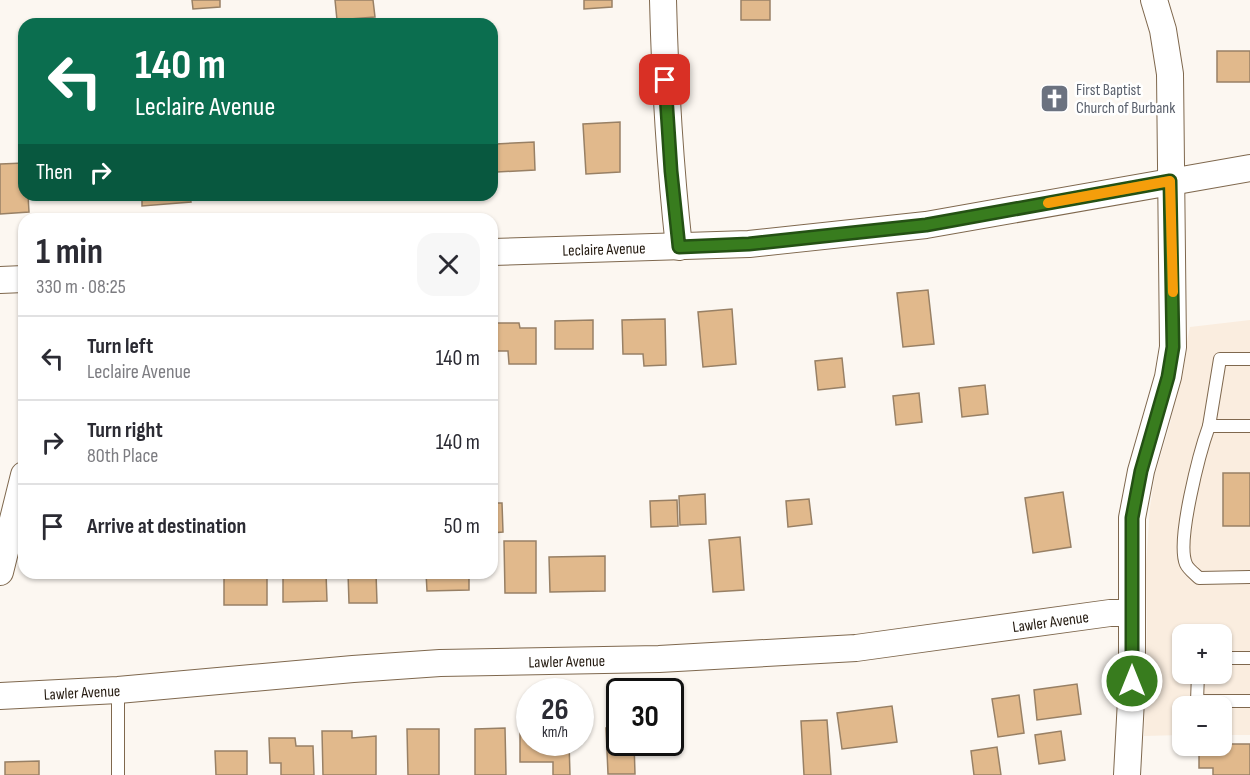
<!DOCTYPE html>
<meta charset="utf-8">
<style>
:root{--surface:#fff;--page:#f7f7f7;--text:#2b2b33;--muted:#7c7c81;--line:#e1e1e2}
body{margin:0;font-family:"Sofia Sans Condensed",sans-serif;background:var(--page);color:var(--text);height:100vh;display:flex;flex-direction:column;font-size:22px;white-space:nowrap}
*{box-sizing:border-box;margin:0}
p{font-size:20px;color:var(--muted)}
.icon{flex:none;width:33px;height:33px;fill:none;stroke:currentColor;stroke-width:2;stroke-linecap:round;stroke-linejoin:round}
.map{position:relative;flex:1;overflow:hidden}
.side{position:absolute;left:18px;top:213px;width:480px;height:366px;display:flex;flex-direction:column;background:var(--surface);border-radius:18px;box-shadow:0 2px 4px #0004}
.side>*{flex:none}
.guide{position:absolute;left:18px;top:18px;width:480px;height:183px;border-radius:18px;box-shadow:0 2px 4px #0004;background:#0b6e4f;color:#fff;overflow:hidden}
.controls{position:absolute;left:1172px;top:624px;display:grid;gap:12px}
.controls a{display:grid;place-items:center;width:60px;height:60px;border-radius:12px;background:var(--surface);box-shadow:0 2px 4px #0004;font-size:30px}
.speed{position:absolute;left:516px;top:678px;display:flex;gap:12px;font-size:30px;font-weight:700;text-align:center}
.speed>*{display:grid;place-content:center;width:78px;height:78px;border-radius:50%;background:var(--surface);box-shadow:0 2px 4px #0004;line-height:1}
.speed small{font-size:15px;font-weight:400}
.speed .limit{border:3px solid #111;border-radius:9px;background:#fff;color:#111}
.pin{position:absolute;display:grid;place-items:center;width:51px;height:51px;color:#fff;margin:-26px;border-radius:12px;box-shadow:0 3px 9px #0006}
.me{position:absolute;width:66px;margin:-33px;rotate:0deg;stroke-linejoin:round;filter:drop-shadow(0 0 4px #0008)}
.turn{display:flex;align-items:center;gap:21px;height:126px;padding:0 18px;font-size:27px}
.turn .icon{width:78px;height:78px;stroke-width:2.5}
.turn b{display:block;font-size:42px;line-height:51px}
.then{display:flex;align-items:center;height:57px;padding:0 18px;background:#0003;gap:12px;font-size:22px}
.round{display:grid;place-items:center;flex:none;width:63px;height:63px;border-radius:18px;background:var(--page)}
.head{display:flex;align-items:center;justify-content:space-between;height:102px;padding:0 18px}
h1{font-size:36px;font-weight:700;line-height:45px}
ul{padding:0;list-style:none}
li{display:flex;align-items:center;gap:18px;height:84px;padding:0 18px;border-top:2px solid var(--line)}
li div{flex:1}
li b{display:block;font-size:22px}
li em{font-style:normal}
.map>svg:first-child{display:block}
</style>
<div class="map">
<svg width="1250" height="775" viewBox="0 0 1250 775">
<rect width="100%" height="100%" fill="#fcf7f1"/>
<path fill="#faeddf" fill-rule="evenodd" d="M1250,320V735H1221V706H1182V735L1144,736L1147,626L1146,565L1150,507L1155,474L1170,424L1190,327ZM1182,634H1221V674H1182Z"/>
<g fill="#e1b98c" stroke="#988065" stroke-width="1.5">
<polygon points="192,0 220,0 220,7 193,9"/>
<polygon points="335,0 373,0 375,17 337,20"/>
<polygon points="584,0 612,0 612,7 584,9"/>
<rect x="741" y="0" width="29" height="20"/>
<rect x="1217" y="51" width="33" height="31"/>
<polygon points="620,122 620,172 586,174 583,124"/>
<polygon points="534,142 535,170 497,172 496,144"/>
<polygon points="24,163 24,195 28,195 29,212 0,214 0,164"/>
<polygon points="142,195 190,195 191,202 142,206"/>
<polygon points="928,290 934,344 903,347 897,293"/>
<polygon points="732,309 736,364 703,367 698,312"/>
<polygon points="665,319 666,365 644,366 643,354 623,354 622,320"/>
<polygon points="593,320 593,349 555,349 555,321"/>
<polygon points="492,323 519,323 520,328 536,328 536,364 509,364 508,351 492,351"/>
<polygon points="842,358 845,387 818,390 815,361"/>
<polygon points="985,385 988,414 962,417 959,388"/>
<polygon points="919,393 922,422 896,425 893,396"/>
<rect x="1223" y="473" width="27" height="53"/>
<polygon points="1063,492 1071,547 1033,553 1025,498"/>
<polygon points="705,494 706,524 680,525 679,496"/>
<polygon points="809,499 812,524 788,527 786,501"/>
<polygon points="677,500 678,526 651,527 650,501"/>
<polygon points="492,503 502,503 503,532 492,533"/>
<polygon points="740,537 744,590 713,592 709,540"/>
<polygon points="504,541 536,541 536,593 505,593"/>
<polygon points="605,556 605,591 550,592 549,557"/>
<rect x="224" y="573" width="43" height="32"/>
<polygon points="283,573 326,573 327,601 283,602"/>
<polygon points="348,573 376,573 377,603 349,603"/>
<polygon points="426,573 469,573 469,590 427,591"/>
<polygon points="1077,684 1081,714 1037,720 1034,690"/>
<polygon points="1019,695 1024,733 998,737 992,699"/>
<polygon points="892,706 897,742 842,749 837,713"/>
<polygon points="827,720 831,775 804,775 801,721"/>
<polygon points="505,728 506,775 475,775 475,729"/>
<polygon points="520,728 530,728 530,742 569,742 570,775 553,775 553,762 520,762"/>
<polygon points="606,728 620,728 620,742 634,742 635,774 608,774"/>
<polygon points="407,729 439,729 439,775 408,775"/>
<polygon points="322,731 352,731 352,738 376,736 376,775 323,775"/>
<polygon points="1061,731 1065,760 1039,764 1035,735"/>
<polygon points="269,738 295,738 296,746 313,746 314,775 281,775 281,763 270,763"/>
<polygon points="1221,744 1250,744 1250,775 1213,775 1213,768 1199,768 1199,746 1221,746"/>
<polygon points="997,747 1001,775 974,775 971,751"/>
<polygon points="215,751 247,751 247,775 216,775"/>
<polygon points="39,761 39,775 5,775 5,762"/>
</g>
<g fill="none" stroke-linecap="round" stroke-linejoin="round">
<defs>
<g id="service">
<polyline points="1250,359 1220,359 1209,426 1250,426"/>
<path d="M1209,426C1200,451 1176,541 1186,564C1188,569 1195,574 1199,578L1250,577"/>
<polyline points="1221,658 1250,658"/>
<polyline points="1198,674 1197,701 1250,701"/>
<polyline points="118,690 118,775"/>
</g>
<g id="minor">
<path d="M663,0C665,83 670,165 679,247"/>
<path id="s1" d="M492,252L749,244L926,225L1250,168"/>
<polyline points="0,280 24,279"/>
<polyline points="0,572 24,475"/>
<path id="s2" d="M0,696L118,690L353,669L440,663L659,659L856,648L1110,613H1132"/>
<polyline points="1127,775 1132,681 1132,518 1141,471 1168,377 1173,347 1170,74 1163,30 1154,0"/>
</g>
</defs>
<use href="#service" stroke="#7f684e" stroke-width="14"/>
<use href="#minor" stroke="#7f684e" stroke-width="28"/>
<use href="#service" stroke="#fff" stroke-width="12"/>
<use href="#minor" stroke="#fff" stroke-width="26"/>
</g>
<g fill="none" stroke-linecap="round" stroke-linejoin="round">
<defs>
<polyline id="route" points="665,80 671,171 679,247 749,244 926,225 1170,181 1173,347 1168,377 1141,471 1132,518 1132,681"/>
</defs>
<use href="#route" stroke="#245114" stroke-width="15"/>
<use href="#route" stroke="#387c1e" stroke-width="10"/>
<polyline stroke="#f59e0b" stroke-width="10" points="1048,203 1170,181 1173,292"/>
</g>
<defs>
<symbol id="church-square" viewBox="-11 -11 22 22"><rect x="-9" y="-9" width="18" height="18" rx="4" fill="#6b7280" stroke="#fff"/><path d="M-1.2-6h2.4v3.5h3.3v2.4h-3.3V6h-2.4V-.1h-3.3v-2.4h3.3Z" fill="#fff"/></symbol>
</defs>
<g fill-rule="evenodd">
<use href="#church-square" x="1038" y="82" width="33" height="33"/>
</g>
<g text-anchor="middle" stroke-width="5" stroke-linejoin="round" paint-order="stroke">
<g font-size="16" fill="#5b616d" stroke="#fff" text-anchor="start">
<text x="1076" y="95">First Baptist<tspan x="1076" dy="18">Church of Burbank</tspan></text>
</g>
<g font-size="16" fill="#241a10" stroke="#fff">
<text dy="6" stroke="none"><textPath href="#s1" startOffset="112">Leclaire Avenue</textPath></text>
<text dy="6" stroke="none"><textPath href="#s2" startOffset="1054">Lawler Avenue</textPath></text>
<text dy="6" stroke="none"><textPath href="#s2" startOffset="568">Lawler Avenue</textPath></text>
<text dy="6" stroke="none"><textPath href="#s2" startOffset="82">Lawler Avenue</textPath></text>
</g>
</g>
</svg>
<div class="controls">
<a>+</a>
<a>−</a>
</div>
<div class="speed"><div>26<small>km/h</small></div><div class="limit">30</div></div>
<div class="pin" style="left:665px;top:80px;background:#d93025"><svg class="icon" aria-label="arrive" viewBox="0 0 24 24"><path d="M6 21V4h12l-3 4 3 4H6"/></svg></div>
<svg class="me" style="left:1132px;top:681px" viewBox="-20 -20 40 40"><circle r="17" fill="#387c1e" stroke="#fff" stroke-width="3"/><path d="M0-11L8 9 0 5-8 9z" fill="#fff"/></svg>
<div class="guide">
<div class="turn"><svg class="icon" aria-label="left" viewBox="0 0 24 24"><path d="M17 20v-9H6M10 6l-5 5 5 5"/></svg><div><b>140 m</b>Leclaire Avenue</div></div>
<div class="then">Then<svg class="icon" aria-label="right" viewBox="0 0 24 24"><path d="M7 20v-9h11M14 6l5 5-5 5"/></svg></div>
</div>
<section class="side">
<div class="head"><div><h1>1 min</h1><p>330 m · 08:25</p></div><a class="round"><svg class="icon" aria-label="close" viewBox="0 0 24 24"><path d="M6 6l12 12M18 6L6 18"/></svg></a></div>
<ul>
<li><svg class="icon" aria-label="left" viewBox="0 0 24 24"><path d="M17 20v-9H6M10 6l-5 5 5 5"/></svg><div><b>Turn left</b><p>Leclaire Avenue</p></div><em>140 m</em></li>
<li><svg class="icon" aria-label="right" viewBox="0 0 24 24"><path d="M7 20v-9h11M14 6l5 5-5 5"/></svg><div><b>Turn right</b><p>80th Place</p></div><em>140 m</em></li>
<li><svg class="icon" aria-label="arrive" viewBox="0 0 24 24"><path d="M6 21V4h12l-3 4 3 4H6"/></svg><div><b>Arrive at destination</b></div><em>50 m</em></li>
</ul>
</section>
</div>
